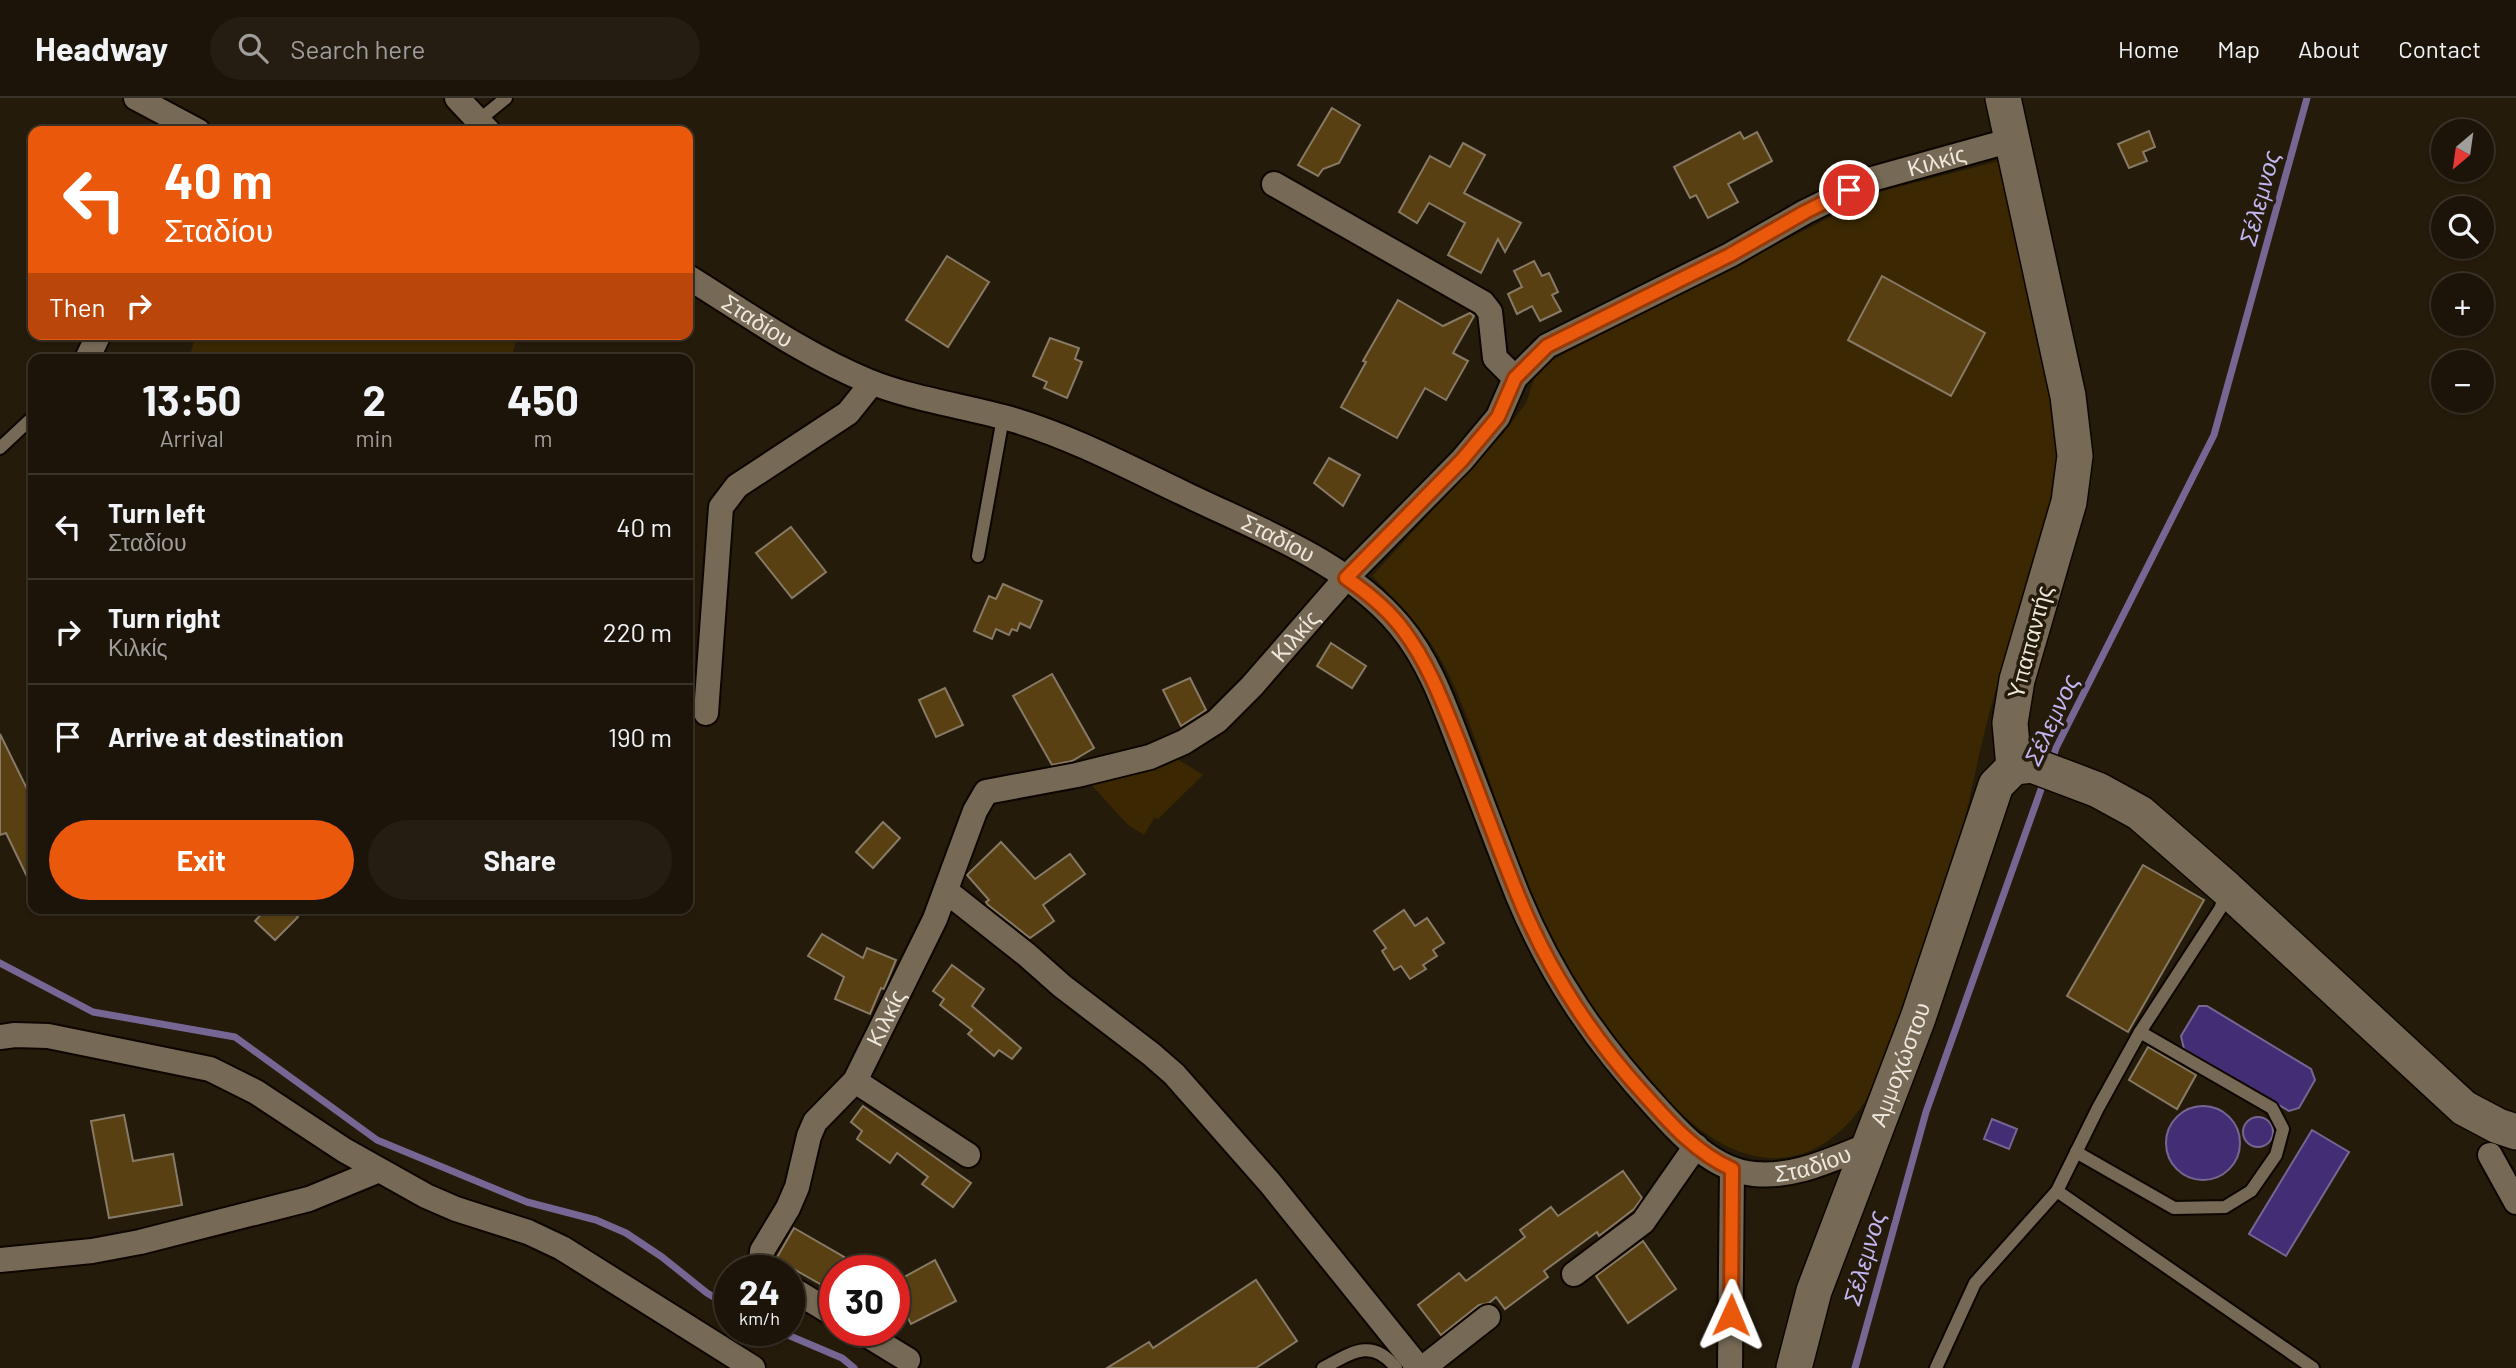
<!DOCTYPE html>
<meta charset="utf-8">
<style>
:root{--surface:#1c1408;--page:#251d12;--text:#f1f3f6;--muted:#a09e9c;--line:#3a3329;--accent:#ea580c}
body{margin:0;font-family:Barlow,sans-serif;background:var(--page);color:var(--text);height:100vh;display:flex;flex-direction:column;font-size:26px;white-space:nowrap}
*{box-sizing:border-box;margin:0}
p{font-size:23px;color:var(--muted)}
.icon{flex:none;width:38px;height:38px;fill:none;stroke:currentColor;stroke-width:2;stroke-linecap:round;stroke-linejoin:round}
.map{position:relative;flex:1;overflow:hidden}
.side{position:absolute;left:28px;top:256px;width:665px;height:560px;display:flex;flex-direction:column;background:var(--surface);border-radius:14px;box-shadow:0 2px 5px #0004,0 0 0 2px var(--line)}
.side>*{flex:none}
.top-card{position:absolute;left:28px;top:28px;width:665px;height:214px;border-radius:14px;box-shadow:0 2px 5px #0004,0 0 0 2px var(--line);background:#ea580c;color:#fff;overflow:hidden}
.needle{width:46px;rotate:209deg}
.controls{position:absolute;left:2431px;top:21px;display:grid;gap:14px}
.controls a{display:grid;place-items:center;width:63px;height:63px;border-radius:50%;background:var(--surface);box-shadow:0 2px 5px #0004,0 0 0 2px var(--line);font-size:35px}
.speed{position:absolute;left:714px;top:1157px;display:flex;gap:14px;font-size:35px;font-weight:700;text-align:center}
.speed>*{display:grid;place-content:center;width:91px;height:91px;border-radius:50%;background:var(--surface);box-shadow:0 2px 5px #0004,0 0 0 2px var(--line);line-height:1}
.speed small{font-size:18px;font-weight:400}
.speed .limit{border:10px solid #d22;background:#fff;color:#111}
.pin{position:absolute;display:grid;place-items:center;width:60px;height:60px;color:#fff;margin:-30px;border:4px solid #fff;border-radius:50%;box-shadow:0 2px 7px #0007}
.me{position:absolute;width:77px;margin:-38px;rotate:1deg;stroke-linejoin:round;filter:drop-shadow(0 0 5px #0008)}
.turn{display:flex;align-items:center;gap:24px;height:147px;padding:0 21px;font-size:32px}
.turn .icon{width:91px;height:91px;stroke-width:2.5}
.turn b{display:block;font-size:49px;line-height:60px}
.then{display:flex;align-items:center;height:66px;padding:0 21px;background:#0003;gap:14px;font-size:26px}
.eta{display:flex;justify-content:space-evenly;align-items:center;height:119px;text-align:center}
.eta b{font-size:42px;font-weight:700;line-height:49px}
.action{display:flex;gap:14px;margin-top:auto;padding:14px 21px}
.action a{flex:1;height:80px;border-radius:42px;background:var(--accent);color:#fff;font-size:28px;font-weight:700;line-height:80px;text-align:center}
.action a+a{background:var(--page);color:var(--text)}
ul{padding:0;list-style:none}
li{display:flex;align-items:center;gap:21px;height:105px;padding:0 21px;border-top:2px solid var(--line)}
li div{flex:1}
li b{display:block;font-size:26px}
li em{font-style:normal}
header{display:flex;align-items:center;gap:42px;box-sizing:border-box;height:98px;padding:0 35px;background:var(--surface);border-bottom:2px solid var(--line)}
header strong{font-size:33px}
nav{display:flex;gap:38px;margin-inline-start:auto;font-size:24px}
.search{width:490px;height:63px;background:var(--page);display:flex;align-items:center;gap:18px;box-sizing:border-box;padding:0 24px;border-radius:38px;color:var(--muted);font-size:26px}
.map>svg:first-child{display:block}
</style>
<header>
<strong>Headway</strong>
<div class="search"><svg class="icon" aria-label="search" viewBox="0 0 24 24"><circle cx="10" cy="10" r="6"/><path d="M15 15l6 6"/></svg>Search here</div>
<nav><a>Home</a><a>Map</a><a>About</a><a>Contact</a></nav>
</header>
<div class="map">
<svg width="2516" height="1270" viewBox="0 0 2516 1270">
<rect width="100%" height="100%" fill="#251b0a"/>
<g fill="#3b2802">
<path d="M2003,62C2015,122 2027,182 2039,242C2046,277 2056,314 2057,350C2059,426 2016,524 1994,598C1978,653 1969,711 1953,767C1938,820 1918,871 1899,922C1887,956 1876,994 1852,1021C1810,1069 1756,1072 1705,1035C1658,1001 1604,934 1573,884C1555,854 1540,818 1526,785C1497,716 1479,637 1446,571C1428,535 1400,506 1372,478L1502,337L1526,305L1538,269L1879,94Z"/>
<polygon points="196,236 518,236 511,261 189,261"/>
<polygon points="1174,659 1203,677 1158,721 1154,720 1144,737 1128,727 1086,681"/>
</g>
<g fill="#422e74" stroke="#766693" stroke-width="2">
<polygon points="2199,908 2207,908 2311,971 2315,982 2299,1010 2289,1013 2184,951 2181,938"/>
<circle cx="2203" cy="1045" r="37"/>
<circle cx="2258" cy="1034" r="15"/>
<polygon points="1992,1021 2017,1031 2009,1051 1984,1041"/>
<polygon points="2312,1032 2349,1054 2286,1158 2249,1136"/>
</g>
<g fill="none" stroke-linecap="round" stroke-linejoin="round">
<g stroke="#766693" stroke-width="7">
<polyline points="2051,666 2056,650 2214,337 2307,0"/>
<polyline points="0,865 93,914 235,939 377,1042 527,1104 596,1122 626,1135 662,1159 707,1195 730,1209"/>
<polyline points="776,1232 842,1260 854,1270"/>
<polyline points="1855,1270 1926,1014 2044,683"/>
</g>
</g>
<g fill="#584013" stroke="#877a66" stroke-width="2">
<polygon points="1332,10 1360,27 1339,65 1323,71 1318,78 1298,67"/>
<polygon points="2149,33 2155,49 2143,54 2147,63 2129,70 2118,46"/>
<polygon points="1740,34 1744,41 1757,34 1772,63 1728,86 1738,104 1708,120 1696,97 1690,100 1674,69"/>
<polygon points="1463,45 1485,57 1464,95 1521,125 1505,154 1498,141 1481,175 1448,157 1465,125 1429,105 1417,125 1399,114 1430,58 1450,69"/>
<polygon points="947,158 989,184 948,249 906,222"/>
<polygon points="1534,163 1542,178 1549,175 1558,194 1552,197 1561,213 1540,223 1532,208 1517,216 1508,196 1522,189 1514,173"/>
<polygon points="1882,178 1985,235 1951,298 1848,242"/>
<polygon points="1398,202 1443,228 1470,215 1474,218 1453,255 1468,263 1446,302 1425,290 1397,340 1341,309 1366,264 1363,263"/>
<polygon points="1050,240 1079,250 1075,261 1082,264 1067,300 1044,290 1047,284 1033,278"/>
<polygon points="1329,360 1360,377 1343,408 1314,385"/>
<polygon points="791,429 826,474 792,500 756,455"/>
<polygon points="1003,486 1042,503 1030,530 1020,525 1017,533 1012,531 1009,537 996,531 992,541 974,533 989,498 996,501"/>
<polygon points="1331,545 1366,568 1352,590 1317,568"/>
<polygon points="1052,576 1094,650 1072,663 1052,667 1013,598"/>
<polygon points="1190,580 1206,612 1181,628 1163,592"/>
<polygon points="945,590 963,627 936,639 919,602"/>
<polygon points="0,636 33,703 33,791 6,735 0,737"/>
<polygon points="883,724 900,740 873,770 856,754"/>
<polygon points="1001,744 1035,781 1070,756 1085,776 1043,807 1054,823 1030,840 988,807 986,804 989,802 967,777"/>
<polygon points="2143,767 2204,802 2128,934 2067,898"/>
<polygon points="267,810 289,810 298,819 275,842 255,823"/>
<polygon points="1404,812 1415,828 1427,820 1444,845 1433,852 1437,858 1423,867 1426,871 1410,881 1401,868 1394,872 1382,853 1386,850 1374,833"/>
<polygon points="822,836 863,860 867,850 896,862 884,891 881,890 870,916 835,901 844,879 808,858"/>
<polygon points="952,867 984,891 972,908 1021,950 1012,961 999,952 994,958 968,936 972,932 940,907 944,901 933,893"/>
<polygon points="2148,949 2196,977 2177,1011 2129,982"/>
<polygon points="863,1008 971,1085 953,1109 922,1086 928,1079 897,1055 890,1065 857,1041 862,1033 851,1024"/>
<polygon points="124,1017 133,1063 173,1056 182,1107 109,1120 91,1023"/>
<polygon points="1623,1073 1642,1100 1634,1111 1599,1138 1597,1134 1544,1173 1548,1179 1505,1211 1496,1199 1489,1205 1479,1207 1441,1237 1418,1207 1459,1175 1466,1183 1525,1139 1520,1132 1551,1109 1558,1118"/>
<polygon points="794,1130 844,1159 827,1190 776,1161"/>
<polygon points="1643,1143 1676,1191 1628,1225 1596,1178"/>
<polygon points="935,1162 956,1203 911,1226 900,1205 907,1201 897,1183"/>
<polygon points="1256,1182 1297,1243 1256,1270 1107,1270 1149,1244 1153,1250"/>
</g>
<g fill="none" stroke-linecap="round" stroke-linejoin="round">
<defs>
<g id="lane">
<polyline points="479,22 506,0"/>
<polyline points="0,350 33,319"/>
<polyline points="978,458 1003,320"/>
<polyline points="2076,1054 2174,1110 2225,1109 2251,1093 2276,1057 2283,1031 2272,1010 2140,934"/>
<polyline points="2057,1093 2313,1270"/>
<path d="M1323,1270C1351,1255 1372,1239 1396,1270"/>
<polyline points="1936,1270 1975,1185 2057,1093 2098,1010 2140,934 2220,811 2226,795"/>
</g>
<g id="street">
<polyline points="136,0 198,33"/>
<polyline points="457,0 488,33"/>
<polyline points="1274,86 1483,205 1490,214 1495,260 1515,280"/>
<path id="s1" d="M688,179C746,215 804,257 868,283C915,302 966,308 1014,322C1074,340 1128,369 1183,395C1257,431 1346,463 1400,528C1429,563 1444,606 1460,648C1480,698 1498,748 1518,798C1552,880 1597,945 1657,1010C1683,1039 1714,1072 1754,1076C1795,1080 1832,1061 1869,1047"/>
<polyline points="87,261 99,236"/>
<polyline points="706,615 721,409 737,388 848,315 872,285"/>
<polyline points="946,793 1027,857 1062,888 1151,956 1174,976 1270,1085 1419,1270"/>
<polyline points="0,939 15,937 48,938 210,971 256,994 344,1052 426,1098 456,1111 528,1134 562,1150 753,1270"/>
<polyline points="855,983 968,1057"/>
<polyline points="2490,1057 2516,1104"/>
<polyline points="0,1162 92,1153 140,1144 309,1101 377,1073"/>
<path id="s2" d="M766,1172L761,1165L762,1153L788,1110L797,1089L809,1038L815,1024L855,983L935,821L975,713L986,694L1077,677L1150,659L1184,644L1217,623L1252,588L1346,480L1462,362L1498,319L1515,280L1547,248L1730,157L1805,114L1872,81L2012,42"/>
<polyline points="1574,1176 1643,1124 1696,1048"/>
<polyline points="789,1189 835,1217"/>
<polyline points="859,1232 908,1262"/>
<polyline points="1423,1270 1488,1219"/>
<polyline points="1730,1270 1732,1071"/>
</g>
<g id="secondary">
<polyline points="2003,0 2068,298 2075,358 2069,404 2017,582 2010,625 2014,669 2032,667 2098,692 2140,715 2227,791 2464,1010 2498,1028 2516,1034"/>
<path id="s3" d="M1794,1270L1814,1193L1918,920L1996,687L2014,669"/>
</g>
</defs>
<use href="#lane" stroke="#0e0600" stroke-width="16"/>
<use href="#street" stroke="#0e0600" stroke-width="28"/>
<use href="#secondary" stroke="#0e0600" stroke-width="38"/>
<use href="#lane" stroke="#766a56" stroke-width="12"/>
<use href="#street" stroke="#766a56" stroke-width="24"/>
<use href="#secondary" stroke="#766a56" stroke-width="35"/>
</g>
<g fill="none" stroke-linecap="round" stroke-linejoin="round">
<defs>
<path id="route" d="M1731,1217L1732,1071C1696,1055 1669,1024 1644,996C1589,936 1547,870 1517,795C1497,746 1479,697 1460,647C1444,608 1430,568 1404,533C1389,512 1368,495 1346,480L1462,362L1498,319L1515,280L1547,248L1730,157L1805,114L1849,92"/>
</defs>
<use href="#route" stroke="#983908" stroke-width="18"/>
<use href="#route" stroke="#ea580c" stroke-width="12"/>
</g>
<g text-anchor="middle" stroke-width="7" stroke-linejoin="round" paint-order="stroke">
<g font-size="23" fill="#eee7dc" stroke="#251b0a">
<text dy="8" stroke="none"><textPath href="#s2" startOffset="1715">Κιλκίς</textPath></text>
<text dy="8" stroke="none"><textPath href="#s1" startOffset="82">Σταδίου</textPath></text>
<text dy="8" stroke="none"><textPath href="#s1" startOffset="649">Σταδίου</textPath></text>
<text dy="8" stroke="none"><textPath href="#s2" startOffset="896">Κιλκίς</textPath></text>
<text transform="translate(2030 544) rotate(-75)" y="8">Υπαπαντής</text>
<text dy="8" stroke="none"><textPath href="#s2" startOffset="289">Κιλκίς</textPath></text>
<text dy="8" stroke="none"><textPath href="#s3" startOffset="322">Αμμοχώστου</textPath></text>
<text dy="8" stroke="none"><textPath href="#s1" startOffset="1531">Σταδίου</textPath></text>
</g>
<g font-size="24" font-style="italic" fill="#c1b5f2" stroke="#251b0a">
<text transform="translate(2260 100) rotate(-75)" y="8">Σέλεμνος</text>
<text transform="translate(2052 622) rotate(-65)" y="8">Σέλεμνος</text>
<text transform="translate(1865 1160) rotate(-74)" y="8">Σέλεμνος</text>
</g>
</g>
</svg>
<div class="controls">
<a><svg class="needle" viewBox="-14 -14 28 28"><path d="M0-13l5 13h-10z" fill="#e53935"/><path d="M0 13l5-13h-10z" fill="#a09e9c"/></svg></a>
<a><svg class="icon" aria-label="search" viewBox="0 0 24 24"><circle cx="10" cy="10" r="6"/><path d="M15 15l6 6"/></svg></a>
<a>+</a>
<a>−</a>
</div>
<div class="speed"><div>24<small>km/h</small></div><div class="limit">30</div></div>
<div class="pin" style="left:1849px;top:92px;background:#d93025"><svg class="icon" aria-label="arrive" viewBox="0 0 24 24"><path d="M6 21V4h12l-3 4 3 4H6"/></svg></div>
<svg class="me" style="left:1731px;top:1217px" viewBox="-20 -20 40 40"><path d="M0-17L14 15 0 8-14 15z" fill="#ea580c" stroke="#fff" stroke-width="4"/></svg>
<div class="top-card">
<div class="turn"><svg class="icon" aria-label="left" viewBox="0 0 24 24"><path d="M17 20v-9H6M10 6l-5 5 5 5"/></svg><div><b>40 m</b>Σταδίου</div></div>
<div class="then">Then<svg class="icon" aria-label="right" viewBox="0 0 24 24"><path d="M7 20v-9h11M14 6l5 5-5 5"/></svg></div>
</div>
<section class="side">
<div class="eta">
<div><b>13:50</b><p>Arrival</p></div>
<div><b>2</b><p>min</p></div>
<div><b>450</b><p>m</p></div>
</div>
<ul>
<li><svg class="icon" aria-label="left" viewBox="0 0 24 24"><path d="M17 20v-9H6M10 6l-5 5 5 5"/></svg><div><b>Turn left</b><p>Σταδίου</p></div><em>40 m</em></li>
<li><svg class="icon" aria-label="right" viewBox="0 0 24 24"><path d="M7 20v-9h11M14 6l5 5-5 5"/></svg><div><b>Turn right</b><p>Κιλκίς</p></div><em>220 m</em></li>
<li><svg class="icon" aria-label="arrive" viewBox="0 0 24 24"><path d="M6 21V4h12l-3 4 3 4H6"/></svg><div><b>Arrive at destination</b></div><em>190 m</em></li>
</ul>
<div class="action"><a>Exit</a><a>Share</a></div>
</section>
</div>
